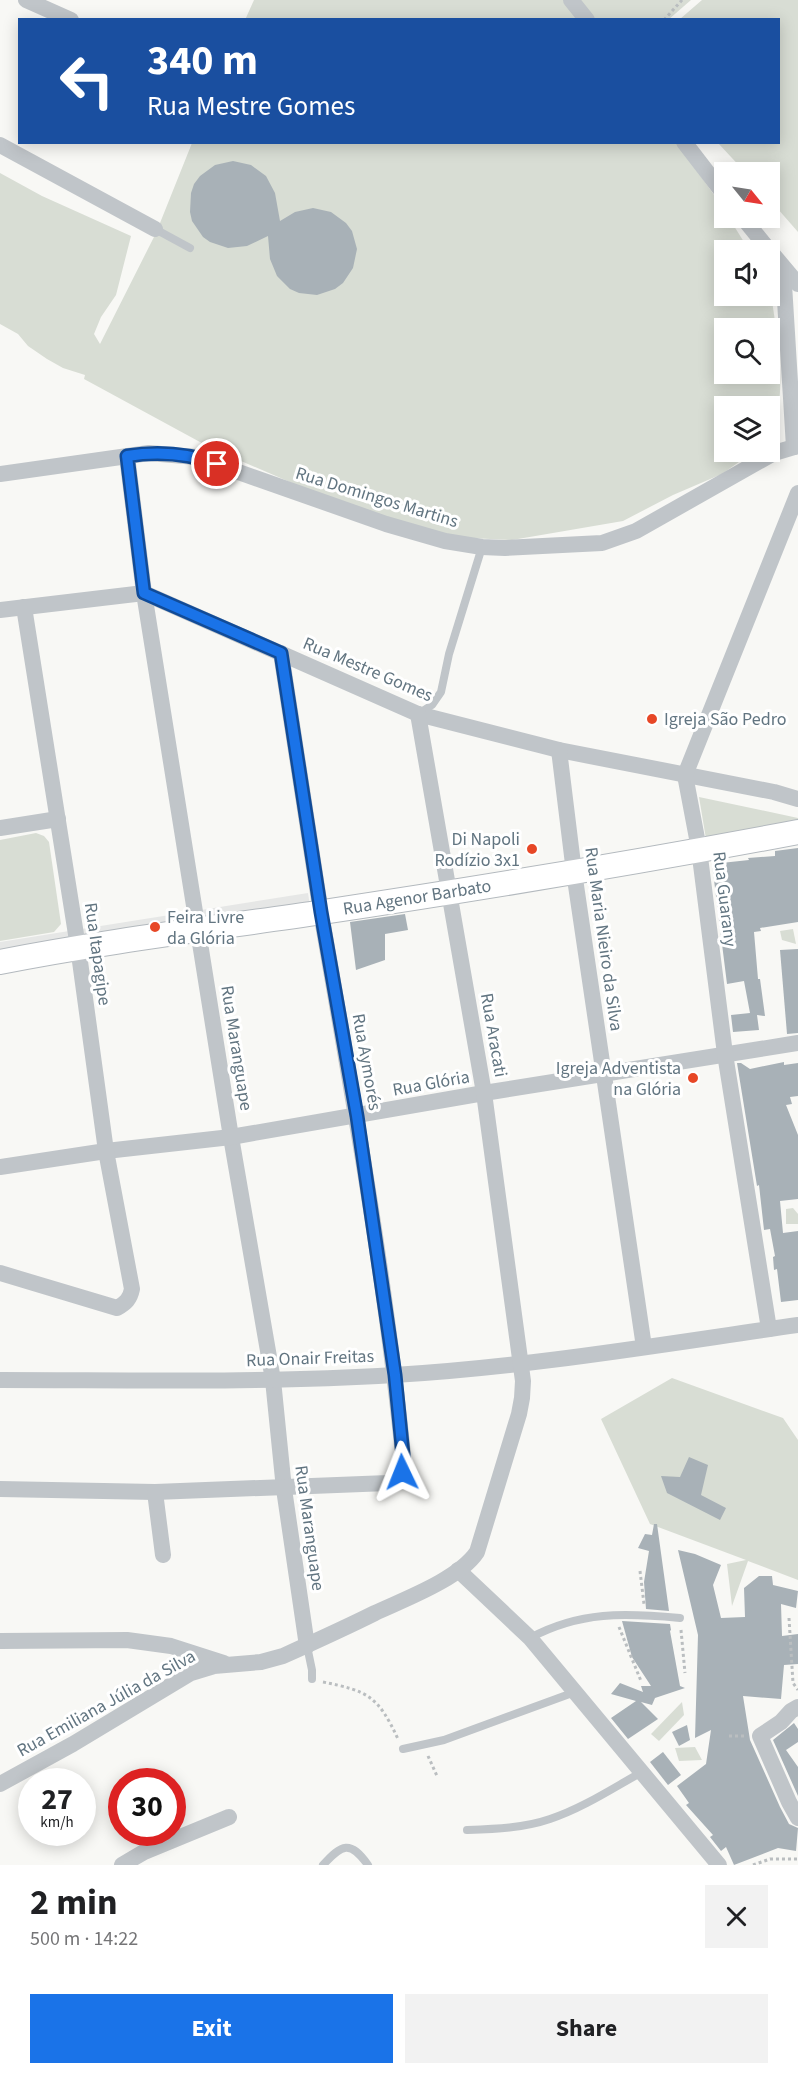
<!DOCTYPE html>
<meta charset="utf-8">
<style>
:root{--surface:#fff;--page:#f2f2f2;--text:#202124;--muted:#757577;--accent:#1a73e8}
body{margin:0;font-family:"Source Sans 3",sans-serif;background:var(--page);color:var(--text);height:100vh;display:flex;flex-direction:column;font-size:22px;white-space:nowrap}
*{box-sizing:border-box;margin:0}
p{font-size:20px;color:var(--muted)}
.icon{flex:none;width:33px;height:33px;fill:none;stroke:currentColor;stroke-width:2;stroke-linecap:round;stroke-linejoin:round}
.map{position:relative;height:1865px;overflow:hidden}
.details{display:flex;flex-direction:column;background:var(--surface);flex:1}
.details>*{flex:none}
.hud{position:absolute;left:18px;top:18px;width:762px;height:126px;border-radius:0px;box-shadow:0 3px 15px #0003;background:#1a4fa0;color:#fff;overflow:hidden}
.needle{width:39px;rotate:120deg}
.tools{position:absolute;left:714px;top:162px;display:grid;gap:12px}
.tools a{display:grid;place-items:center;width:66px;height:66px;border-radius:0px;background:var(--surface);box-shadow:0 3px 15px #0003;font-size:30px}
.speed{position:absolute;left:18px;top:1768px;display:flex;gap:12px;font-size:30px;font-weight:700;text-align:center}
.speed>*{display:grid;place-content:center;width:78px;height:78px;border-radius:50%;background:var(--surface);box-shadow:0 3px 15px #0003;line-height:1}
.speed small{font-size:15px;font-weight:400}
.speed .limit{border:9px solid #d22;background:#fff;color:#111}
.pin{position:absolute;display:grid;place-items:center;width:51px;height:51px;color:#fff;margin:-26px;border:3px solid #fff;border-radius:50%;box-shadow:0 2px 6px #0007}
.me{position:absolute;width:66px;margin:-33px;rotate:358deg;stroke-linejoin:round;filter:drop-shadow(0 0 4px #0008)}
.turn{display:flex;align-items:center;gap:21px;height:126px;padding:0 30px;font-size:27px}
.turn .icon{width:78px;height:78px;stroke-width:2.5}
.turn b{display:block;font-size:42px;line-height:51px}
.round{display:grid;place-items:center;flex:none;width:63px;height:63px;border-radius:0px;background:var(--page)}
.overview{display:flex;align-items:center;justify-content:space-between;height:102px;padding:0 30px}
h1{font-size:36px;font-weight:700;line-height:45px}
.primary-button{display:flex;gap:12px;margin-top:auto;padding:12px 30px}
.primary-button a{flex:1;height:69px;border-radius:0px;background:var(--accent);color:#fff;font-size:24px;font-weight:700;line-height:69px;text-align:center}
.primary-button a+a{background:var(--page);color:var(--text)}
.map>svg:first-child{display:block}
</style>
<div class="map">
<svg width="798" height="1865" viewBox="0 0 798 1865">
<rect width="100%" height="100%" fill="#f8f8f5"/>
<polygon fill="#e6e7e6" points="308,893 311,912 0,961 0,942"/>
<g fill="#d8ddd4" fill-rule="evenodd">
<polygon points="254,0 691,0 668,20 245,20"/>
<polygon points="702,0 798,0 798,232 770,200 770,172 745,172 718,143 778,142 778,20 680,19"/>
<path d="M192,143H677L722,206L724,209V218H729L749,250H724V296H770V285C774,321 791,400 770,429V406H724V452H753L722,474L673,495L623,521L512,540L431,536L366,515L211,448L84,379L85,375L63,368L47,359L28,346L18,334L0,324V173L42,196L131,236L116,295L101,317L94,334L100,344L156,233ZM724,328H770V374H724Z"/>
<polygon points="699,797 798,818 798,820 706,839"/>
<polygon points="36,833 44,836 49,842 61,924 54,932 0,941 0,840"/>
<polygon points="793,929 796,944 782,940 780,931"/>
<polygon points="793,1208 798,1214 798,1224 786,1224 786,1209"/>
<polygon points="672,1378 783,1418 798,1440 798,1580 748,1561 732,1606 727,1564 746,1560 650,1524 601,1419"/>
<polygon points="682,1702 684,1715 659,1741 651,1734"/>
<polygon points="695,1747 702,1760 679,1761 675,1748"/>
</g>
<g fill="#a8b1b7">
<polygon points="233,161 251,165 266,176 275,193 280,221 295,212 313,208 331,212 346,223 352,231 357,249 353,268 343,283 335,289 317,295 299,293 290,289 277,276 270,259 268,236 247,246 228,248 210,242 203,237 192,221 190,212 191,193 194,184 200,176 215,165"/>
<polygon points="798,848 798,922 760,928 761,931 754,932 758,979 760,979 765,1016 757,1015 759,1030 733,1032 731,1015 750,1013 744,981 727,984 712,864 749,860 748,858 775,856 775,851"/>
<polygon points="405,914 408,930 385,934 385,960 356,970 350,922"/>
<polygon points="798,949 798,1033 787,1034 780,950"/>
<polygon points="784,1062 784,1065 798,1063 798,1096 790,1097 792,1104 786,1105 798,1135 798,1199 780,1201 783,1233 798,1231 798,1300 781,1302 777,1269 774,1270 773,1257 775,1256 770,1229 764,1230 759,1185 757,1186 737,1063 741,1063 750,1069"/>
<polygon points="689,1457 708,1465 701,1495 726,1508 720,1520 667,1493 661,1476 680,1477"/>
<polygon points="654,1524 657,1524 669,1611 646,1609 644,1582 649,1551 638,1548 645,1534 652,1535"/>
<polygon points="678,1550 695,1554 721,1565 713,1585 721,1618 745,1617 744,1588 759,1576 772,1576 773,1585 798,1591 796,1608 781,1604 782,1636 798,1634 798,1664 784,1665 781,1699 743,1696 750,1740 780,1807 789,1824 798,1828 796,1851 778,1848 734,1865 726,1847 721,1851 710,1837 713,1835 686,1805 689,1803 677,1786 706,1764 711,1730 695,1738 698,1635"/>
<polygon points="622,1621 670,1624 671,1630 670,1631 680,1686 685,1688 655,1698 652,1705 641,1702 658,1719 628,1739 611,1718 636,1701 611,1694 620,1683 643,1692 641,1686 651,1686 632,1657"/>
<polygon points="794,1723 798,1729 798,1742 786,1750 798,1767 798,1796 773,1740"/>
<polygon points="687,1725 690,1740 679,1746 672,1732"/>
<polygon points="663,1752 681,1775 668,1785 650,1762"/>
</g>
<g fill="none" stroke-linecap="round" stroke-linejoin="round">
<defs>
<path id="secondary" d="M0,962C107,941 215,928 323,912C482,888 640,862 798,832"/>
</defs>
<use href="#secondary" stroke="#b3b9be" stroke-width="26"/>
<g stroke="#babec0" stroke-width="3" stroke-dasharray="3 3" stroke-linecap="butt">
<polyline points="664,20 682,0"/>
<polyline points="640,1571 644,1604"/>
<polyline points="789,1618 793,1683 798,1690"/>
<polyline points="619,1627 641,1681"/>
<polyline points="681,1630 685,1673"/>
<path d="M323,1682C368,1691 378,1696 398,1739"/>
<polyline points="729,1736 746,1736"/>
<polyline points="428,1756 437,1776"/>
<polyline points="753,1865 770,1859 798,1859"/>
</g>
<g stroke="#c0c5c9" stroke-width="8">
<polyline points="155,229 190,248"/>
<polyline points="418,714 432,705 441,692 449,654 482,547"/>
<path d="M530,1638C580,1611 625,1613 680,1618"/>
<polyline points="307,1646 312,1670 312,1679"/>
<polyline points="403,1749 444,1740 575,1692"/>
<path d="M467,1830C495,1829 524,1828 550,1819C583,1808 613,1788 642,1772"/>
<path d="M323,1865C342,1844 350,1840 368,1865"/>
</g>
<g stroke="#c0c5c9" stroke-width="16">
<polyline points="26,0 71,20"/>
<polyline points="571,0 587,20"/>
<polyline points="684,142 724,194"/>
<polyline points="0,145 155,229"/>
<polyline points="743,218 769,250"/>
<polyline points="770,251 798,284"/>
<polyline points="783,268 794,447"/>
<polyline points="127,456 144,593 231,1137 273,1380 284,1489 307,1646"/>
<polyline points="0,474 149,453 196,457 386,524 445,541 482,547 505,548 602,543 636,531 774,453 798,446"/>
<polyline points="0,610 144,593 418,714 559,750 774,792 798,799"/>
<polyline points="559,750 574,872 644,1347"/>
<polyline points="0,828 58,819"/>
<polyline points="0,1167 106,1151 231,1137 484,1093 798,1043"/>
<path d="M0,1273L117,1308C126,1303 130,1299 132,1289L106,1151L78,947L24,607"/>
<polyline points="769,1329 725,1054 699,849 685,775 798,493"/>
<path d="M0,1380C131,1380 263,1383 394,1375C529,1367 664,1344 798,1325"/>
<path d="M0,1489L155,1492L388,1483C398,1481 402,1475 404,1465C386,1280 353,1097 321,913C307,827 295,740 281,653"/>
<polyline points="155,1492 163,1555"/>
<polyline points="458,1570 530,1638 719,1865"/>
<polyline points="0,1641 127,1640 171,1646 224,1663"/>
<polyline points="798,1707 791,1711 781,1722 760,1736 789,1802 798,1818"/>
<path d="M0,1784L73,1744L191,1673L214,1666L261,1662L283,1656C314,1642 345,1628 375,1613C405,1599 459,1579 477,1552L519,1414L522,1398L523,1381L484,1093L418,714"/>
<polyline points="122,1865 144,1852 229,1817"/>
</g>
<use href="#secondary" stroke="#fff" stroke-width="24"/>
</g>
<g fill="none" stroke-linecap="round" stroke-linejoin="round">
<defs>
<path id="route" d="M217,464C187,453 159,451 127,456L144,593L281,653L321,912L357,1116L395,1375L404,1465L402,1472"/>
</defs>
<use href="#route" stroke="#114b97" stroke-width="15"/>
<use href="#route" stroke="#1a73e8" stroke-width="10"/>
</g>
<g fill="#e74726" stroke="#fff" stroke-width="2">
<circle cx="652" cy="719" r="6"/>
<circle cx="532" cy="849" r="6"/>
<circle cx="155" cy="927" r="6"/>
<circle cx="693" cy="1078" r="6"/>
</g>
<g text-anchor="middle" stroke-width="6" stroke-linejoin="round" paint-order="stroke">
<g font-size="18" fill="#627581" stroke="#fff">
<text transform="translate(377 497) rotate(17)" y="6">Rua Domingos Martins</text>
<text transform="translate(368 669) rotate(23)" y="6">Rua Mestre Gomes</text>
<text transform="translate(417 897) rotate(-9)" y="6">Rua Agenor Barbato</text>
<text transform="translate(725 899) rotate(83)" y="6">Rua Guarany</text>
<text transform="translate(604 939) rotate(82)" y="6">Rua Maria Nieiro da Silva</text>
<text transform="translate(98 954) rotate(82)" y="6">Rua Itapagipe</text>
<text transform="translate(494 1035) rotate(80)" y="6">Rua Aracati</text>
<text transform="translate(237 1048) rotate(81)" y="6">Rua Maranguape</text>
<text transform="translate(367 1062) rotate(80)" y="6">Rua Aymorés</text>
<text transform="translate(431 1083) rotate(-10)" y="6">Rua Glória</text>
<text transform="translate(310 1358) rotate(-2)" y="6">Rua Onair Freitas</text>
<text transform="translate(310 1528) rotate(82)" y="6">Rua Maranguape</text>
<text transform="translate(106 1703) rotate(-29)" y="6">Rua Emiliana Júlia da Silva</text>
</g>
<g font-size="18" fill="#627581" stroke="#fff" text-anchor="start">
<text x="664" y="725">Igreja São Pedro</text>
<text x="520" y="845" text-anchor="end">Di Napoli<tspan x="520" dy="21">Rodízio 3x1</tspan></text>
<text x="167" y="923">Feira Livre<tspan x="167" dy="21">da Glória</tspan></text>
<text x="681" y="1074" text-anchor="end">Igreja Adventista<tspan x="681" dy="21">na Glória</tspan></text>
</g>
</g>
</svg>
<div class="tools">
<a><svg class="needle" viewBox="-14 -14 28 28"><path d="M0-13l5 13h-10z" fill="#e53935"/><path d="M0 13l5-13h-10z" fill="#757577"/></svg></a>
<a><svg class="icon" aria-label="sound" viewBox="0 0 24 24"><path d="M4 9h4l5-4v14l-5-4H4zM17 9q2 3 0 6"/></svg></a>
<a><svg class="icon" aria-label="search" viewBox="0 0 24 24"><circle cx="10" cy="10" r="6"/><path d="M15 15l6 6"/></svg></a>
<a><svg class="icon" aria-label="layers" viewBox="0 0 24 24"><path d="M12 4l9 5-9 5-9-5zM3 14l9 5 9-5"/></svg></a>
</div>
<div class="speed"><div>27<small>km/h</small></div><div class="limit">30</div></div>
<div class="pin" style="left:217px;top:464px;background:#d93025"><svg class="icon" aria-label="arrive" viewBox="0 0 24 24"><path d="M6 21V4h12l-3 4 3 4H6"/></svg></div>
<svg class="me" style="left:402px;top:1472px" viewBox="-20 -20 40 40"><path d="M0-17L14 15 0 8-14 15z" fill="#1a73e8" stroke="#fff" stroke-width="4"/></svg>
<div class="hud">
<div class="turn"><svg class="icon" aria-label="left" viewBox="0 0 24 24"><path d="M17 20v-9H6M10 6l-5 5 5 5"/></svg><div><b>340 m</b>Rua Mestre Gomes</div></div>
</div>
</div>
<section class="details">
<div class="overview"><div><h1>2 min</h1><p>500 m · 14:22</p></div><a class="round"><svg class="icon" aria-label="close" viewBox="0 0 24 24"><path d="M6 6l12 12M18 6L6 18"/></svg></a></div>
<div class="primary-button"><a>Exit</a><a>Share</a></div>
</section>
